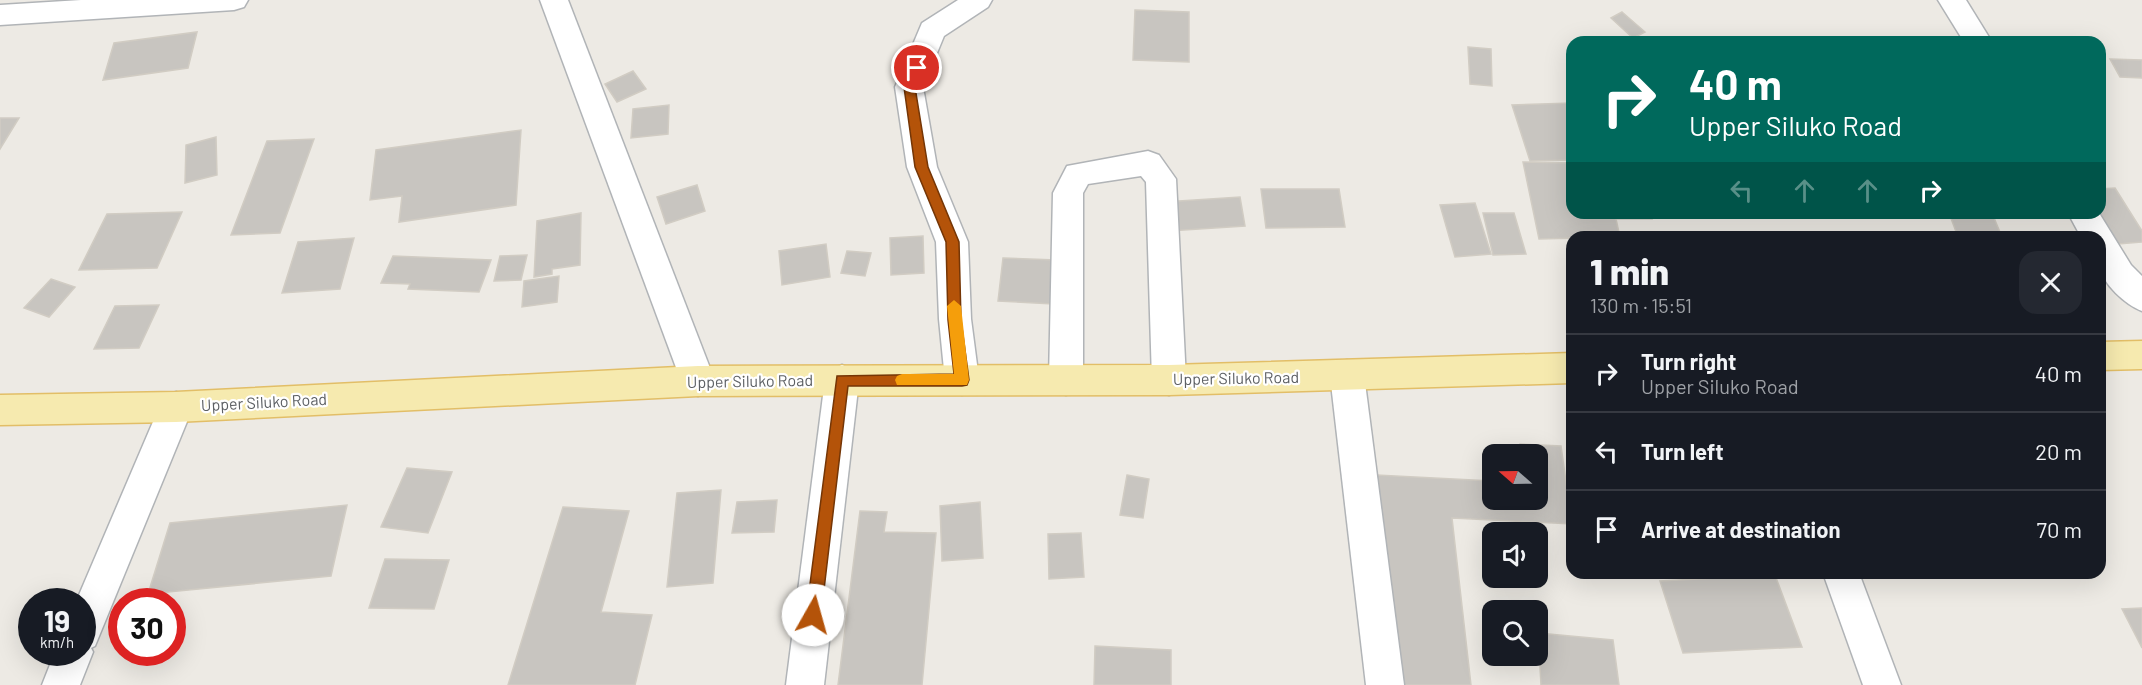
<!DOCTYPE html>
<meta charset="utf-8">
<style>
:root{--surface:#171b24;--page:#242831;--text:#f1f3f6;--muted:#9ea1a6;--line:#363941}
body{margin:0;font-family:Barlow,sans-serif;background:var(--page);color:var(--text);height:100vh;display:flex;flex-direction:column;font-size:22px;white-space:nowrap}
*{box-sizing:border-box;margin:0}
p{font-size:20px;color:var(--muted)}
.icon{flex:none;width:33px;height:33px;fill:none;stroke:currentColor;stroke-width:2;stroke-linecap:round;stroke-linejoin:round}
.map{position:relative;flex:1;overflow:hidden}
.details{position:absolute;left:1566px;top:231px;width:540px;height:348px;display:flex;flex-direction:column;background:var(--surface);border-radius:18px;box-shadow:0 6px 24px #0002}
.details>*{flex:none}
.banner{position:absolute;left:1566px;top:36px;width:540px;height:183px;border-radius:18px;box-shadow:0 6px 24px #0002;background:#00695c;color:#fff;overflow:hidden}
.needle{width:39px;rotate:290deg}
.buttons{position:absolute;left:1482px;top:444px;display:grid;gap:12px}
.buttons a{display:grid;place-items:center;width:66px;height:66px;border-radius:12px;background:var(--surface);box-shadow:0 6px 24px #0002;font-size:30px}
.speed{position:absolute;left:18px;top:588px;display:flex;gap:12px;font-size:30px;font-weight:700;text-align:center}
.speed>*{display:grid;place-content:center;width:78px;height:78px;border-radius:50%;background:var(--surface);box-shadow:0 6px 24px #0002;line-height:1}
.speed small{font-size:15px;font-weight:400}
.speed .limit{border:9px solid #d22;background:#fff;color:#111}
.pin{position:absolute;display:grid;place-items:center;width:51px;height:51px;color:#fff;margin:-26px;border:3px solid #fff;border-radius:50%;box-shadow:0 2px 6px #0007}
.me{position:absolute;width:66px;margin:-33px;rotate:7deg;stroke-linejoin:round;filter:drop-shadow(0 0 4px #0008)}
.turn{display:flex;align-items:center;gap:21px;height:126px;padding:0 24px;font-size:27px}
.turn .icon{width:78px;height:78px;stroke-width:2.5}
.turn b{display:block;font-size:42px;line-height:51px}
.lanes{display:flex;align-items:center;height:57px;padding:0 24px;background:#0003;justify-content:center;gap:30px;direction:ltr}
.lanes .off{opacity:.35}
.round{display:grid;place-items:center;flex:none;width:63px;height:63px;border-radius:18px;background:var(--page)}
.overview{display:flex;align-items:center;justify-content:space-between;height:102px;padding:0 24px}
h1{font-size:36px;font-weight:800;line-height:45px}
ul{padding:0;list-style:none}
li{display:flex;align-items:center;gap:18px;height:78px;padding:0 24px;border-top:2px solid var(--line)}
li div{flex:1}
li b{display:block;font-size:22px}
li em{font-style:normal}
.map>svg:first-child{display:block}
</style>
<div class="map">
<svg width="2142" height="685" viewBox="0 0 2142 685">
<rect width="100%" height="100%" fill="#edeae4"/>
<g fill="#c8c5c0" stroke="#d1ccc3" stroke-width="1.5">
<polygon points="1135,10 1189,12 1189,62 1133,60"/>
<polygon points="1622,12 1645,32 1633,38 1611,18"/>
<polygon points="197,32 188,68 103,80 114,43"/>
<polygon points="1468,47 1491,49 1492,86 1470,84"/>
<polygon points="2110,59 2142,60 2142,78 2120,77"/>
<polygon points="633,71 646,89 617,102 605,84"/>
<polygon points="1572,103 1572,160 1530,161 1512,105"/>
<polygon points="669,105 668,134 631,138 633,109"/>
<polygon points="0,118 19,118 0,149"/>
<polygon points="521,130 516,205 399,222 402,196 370,200 376,150"/>
<polygon points="216,137 217,175 185,183 186,145"/>
<polygon points="314,139 280,233 231,235 267,141"/>
<polygon points="1523,162 1572,163 1572,213 1650,213 1652,219 1616,219 1620,237 1539,239"/>
<polygon points="697,185 705,211 666,224 657,197"/>
<polygon points="2115,188 2142,231 2142,242 2118,244 2099,213 2100,189"/>
<polygon points="1261,189 1339,189 1345,227 1266,228"/>
<polygon points="1240,197 1245,226 1169,231 1164,202"/>
<polygon points="1475,203 1491,254 1455,257 1440,205"/>
<polygon points="182,212 157,268 79,270 107,214"/>
<polygon points="581,213 580,265 552,269 552,274 534,277 537,221"/>
<polygon points="1483,213 1514,213 1526,254 1493,255"/>
<polygon points="1949,213 1992,213 2002,237 1958,237"/>
<polygon points="923,236 924,273 891,275 890,238"/>
<polygon points="354,238 340,289 282,293 298,242"/>
<polygon points="826,244 830,277 782,285 779,251"/>
<polygon points="847,251 871,253 865,276 841,273"/>
<polygon points="527,255 521,280 494,281 500,256"/>
<polygon points="393,256 491,260 479,292 408,289 410,284 381,283"/>
<polygon points="1003,258 1056,260 1053,304 998,301"/>
<polygon points="559,276 557,302 522,307 524,281"/>
<polygon points="51,279 75,287 49,317 24,308"/>
<polygon points="159,305 139,348 94,349 115,306"/>
<polygon points="1520,444 1561,446 1572,524 1452,518 1471,685 1394,685 1377,475 1492,481 1492,500 1538,500 1538,454 1521,454"/>
<polygon points="407,468 452,472 428,533 381,527"/>
<polygon points="1127,475 1149,479 1143,518 1120,515"/>
<polygon points="721,490 713,583 667,587 677,493"/>
<polygon points="777,500 774,532 732,533 737,502"/>
<polygon points="980,502 983,558 942,561 940,506"/>
<polygon points="347,505 331,576 148,594 170,523"/>
<polygon points="563,507 629,511 601,612 652,615 635,685 508,685"/>
<polygon points="860,511 887,512 884,532 936,533 922,685 838,685"/>
<polygon points="1081,533 1084,577 1049,579 1048,534"/>
<polygon points="385,559 449,560 434,609 369,608"/>
<polygon points="1775,575 1802,647 1683,653 1660,581"/>
<polygon points="2142,608 2142,648 2122,609"/>
<polygon points="1538,633 1613,640 1619,685 1541,685"/>
<polygon points="1095,646 1171,650 1171,685 1094,685"/>
</g>
<g fill="none" stroke-linecap="round" stroke-linejoin="round">
<defs>
<g id="minor">
<polygon points="81,0 248,0 244,7 234,10 0,25 0,5"/>
<polygon points="540,0 568,0 715,381 710,391 698,396 686,391 681,381"/>
<polygon points="958,0 992,0 988,7 944,36 923,87 937,167 968,242 971,319 979,380 974,390 962,395 950,390 945,380 939,319 936,242 907,167 895,87 922,23"/>
<polygon points="1938,0 1966,0 1992,42 1964,42"/>
<polygon points="1148,151 1159,155 1176,179 1186,380 1181,390 1169,395 1157,390 1152,380 1146,182 1141,176 1088,184 1083,193 1083,380 1078,390 1066,395 1054,390 1049,380 1053,193 1067,166"/>
<path d="M2068,213H2099L2131,265L2142,276V311C2126,305 2102,284 2100,266C2099,257 2100,246 2100,237H2081Z"/>
<polygon points="1347,360 1359,365 1364,375 1404,685 1366,685 1330,375 1335,365"/>
<polygon points="842,365 854,370 859,380 824,685 786,685 825,380 830,370"/>
<polygon points="176,392 188,396 193,407 95,646 91,648 93,652 80,685 42,685 55,652 82,652 82,602 76,602 164,396"/>
<polygon points="1823,573 1859,573 1901,685 1863,685"/>
</g>
<g id="major">
<polygon points="2142,341 2142,369 2100,370 2100,342"/>
<polygon points="1572,353 1572,383 1169,395 698,396 176,422 0,425 0,395 176,392 698,366 1169,365"/>
</g>
</defs>
<use href="#minor" stroke="#b1b4b7" stroke-width="3"/>
<use href="#major" stroke="#e2be67" stroke-width="3"/>
<use href="#minor" fill="#fff" fill-rule="evenodd"/>
<use href="#major" fill="#f6eaaf" fill-rule="evenodd"/>
</g>
<polygon fill="#b45309" stroke="#753606" stroke-width="1.5" points="917,64 923,68 915,87 928,167 959,242 961,320 969,380 967,385 962,386 848,386 821,615 819,620 813,622 808,620 806,615 837,376 954,374 948,320 946,242 915,167 904,87 913,65"/>
<polygon fill="#f59e0b" points="954,300 961,306 969,380 967,385 897,385 895,380 897,376 902,374 954,374 947,306"/>
<g text-anchor="middle" stroke-width="4.5" stroke-linejoin="round" paint-order="stroke">
<g font-size="16" fill="#5c5f63" stroke="#fff">
<text transform="translate(1236 378) rotate(-1)" y="6">Upper Siluko Road</text>
<text transform="translate(750 381) rotate(-1)" y="6">Upper Siluko Road</text>
<text transform="translate(264 402) rotate(-3)" y="6">Upper Siluko Road</text>
</g>
</g>
</svg>
<div class="buttons">
<a><svg class="needle" viewBox="-14 -14 28 28"><path d="M0-13l5 13h-10z" fill="#e53935"/><path d="M0 13l5-13h-10z" fill="#9ea1a6"/></svg></a>
<a><svg class="icon" aria-label="sound" viewBox="0 0 24 24"><path d="M4 9h4l5-4v14l-5-4H4zM17 9q2 3 0 6"/></svg></a>
<a><svg class="icon" aria-label="search" viewBox="0 0 24 24"><circle cx="10" cy="10" r="6"/><path d="M15 15l6 6"/></svg></a>
</div>
<div class="speed"><div>19<small>km/h</small></div><div class="limit">30</div></div>
<div class="pin" style="left:917px;top:68px;background:#d93025"><svg class="icon" aria-label="arrive" viewBox="0 0 24 24"><path d="M6 21V4h12l-3 4 3 4H6"/></svg></div>
<svg class="me" style="left:813px;top:615px" viewBox="-20 -20 40 40"><circle r="19" fill="#fff"/><path d="M0-13L10 11 0 6-10 11z" fill="#b45309"/></svg>
<div class="banner">
<div class="turn"><svg class="icon" aria-label="right" viewBox="0 0 24 24"><path d="M7 20v-9h11M14 6l5 5-5 5"/></svg><div><b>40 m</b>Upper Siluko Road</div></div>
<div class="lanes"><svg class="icon off" aria-label="left" viewBox="0 0 24 24"><path d="M17 20v-9H6M10 6l-5 5 5 5"/></svg><svg class="icon off" aria-label="ahead" viewBox="0 0 24 24"><path d="M12 20V5M6 11l6-6 6 6"/></svg><svg class="icon off" aria-label="ahead" viewBox="0 0 24 24"><path d="M12 20V5M6 11l6-6 6 6"/></svg><svg class="icon" aria-label="right" viewBox="0 0 24 24"><path d="M7 20v-9h11M14 6l5 5-5 5"/></svg></div>
</div>
<section class="details">
<div class="overview"><div><h1>1 min</h1><p>130 m · 15:51</p></div><a class="round"><svg class="icon" aria-label="close" viewBox="0 0 24 24"><path d="M6 6l12 12M18 6L6 18"/></svg></a></div>
<ul>
<li><svg class="icon" aria-label="right" viewBox="0 0 24 24"><path d="M7 20v-9h11M14 6l5 5-5 5"/></svg><div><b>Turn right</b><p>Upper Siluko Road</p></div><em>40 m</em></li>
<li><svg class="icon" aria-label="left" viewBox="0 0 24 24"><path d="M17 20v-9H6M10 6l-5 5 5 5"/></svg><div><b>Turn left</b></div><em>20 m</em></li>
<li><svg class="icon" aria-label="arrive" viewBox="0 0 24 24"><path d="M6 21V4h12l-3 4 3 4H6"/></svg><div><b>Arrive at destination</b></div><em>70 m</em></li>
</ul>
</section>
</div>
